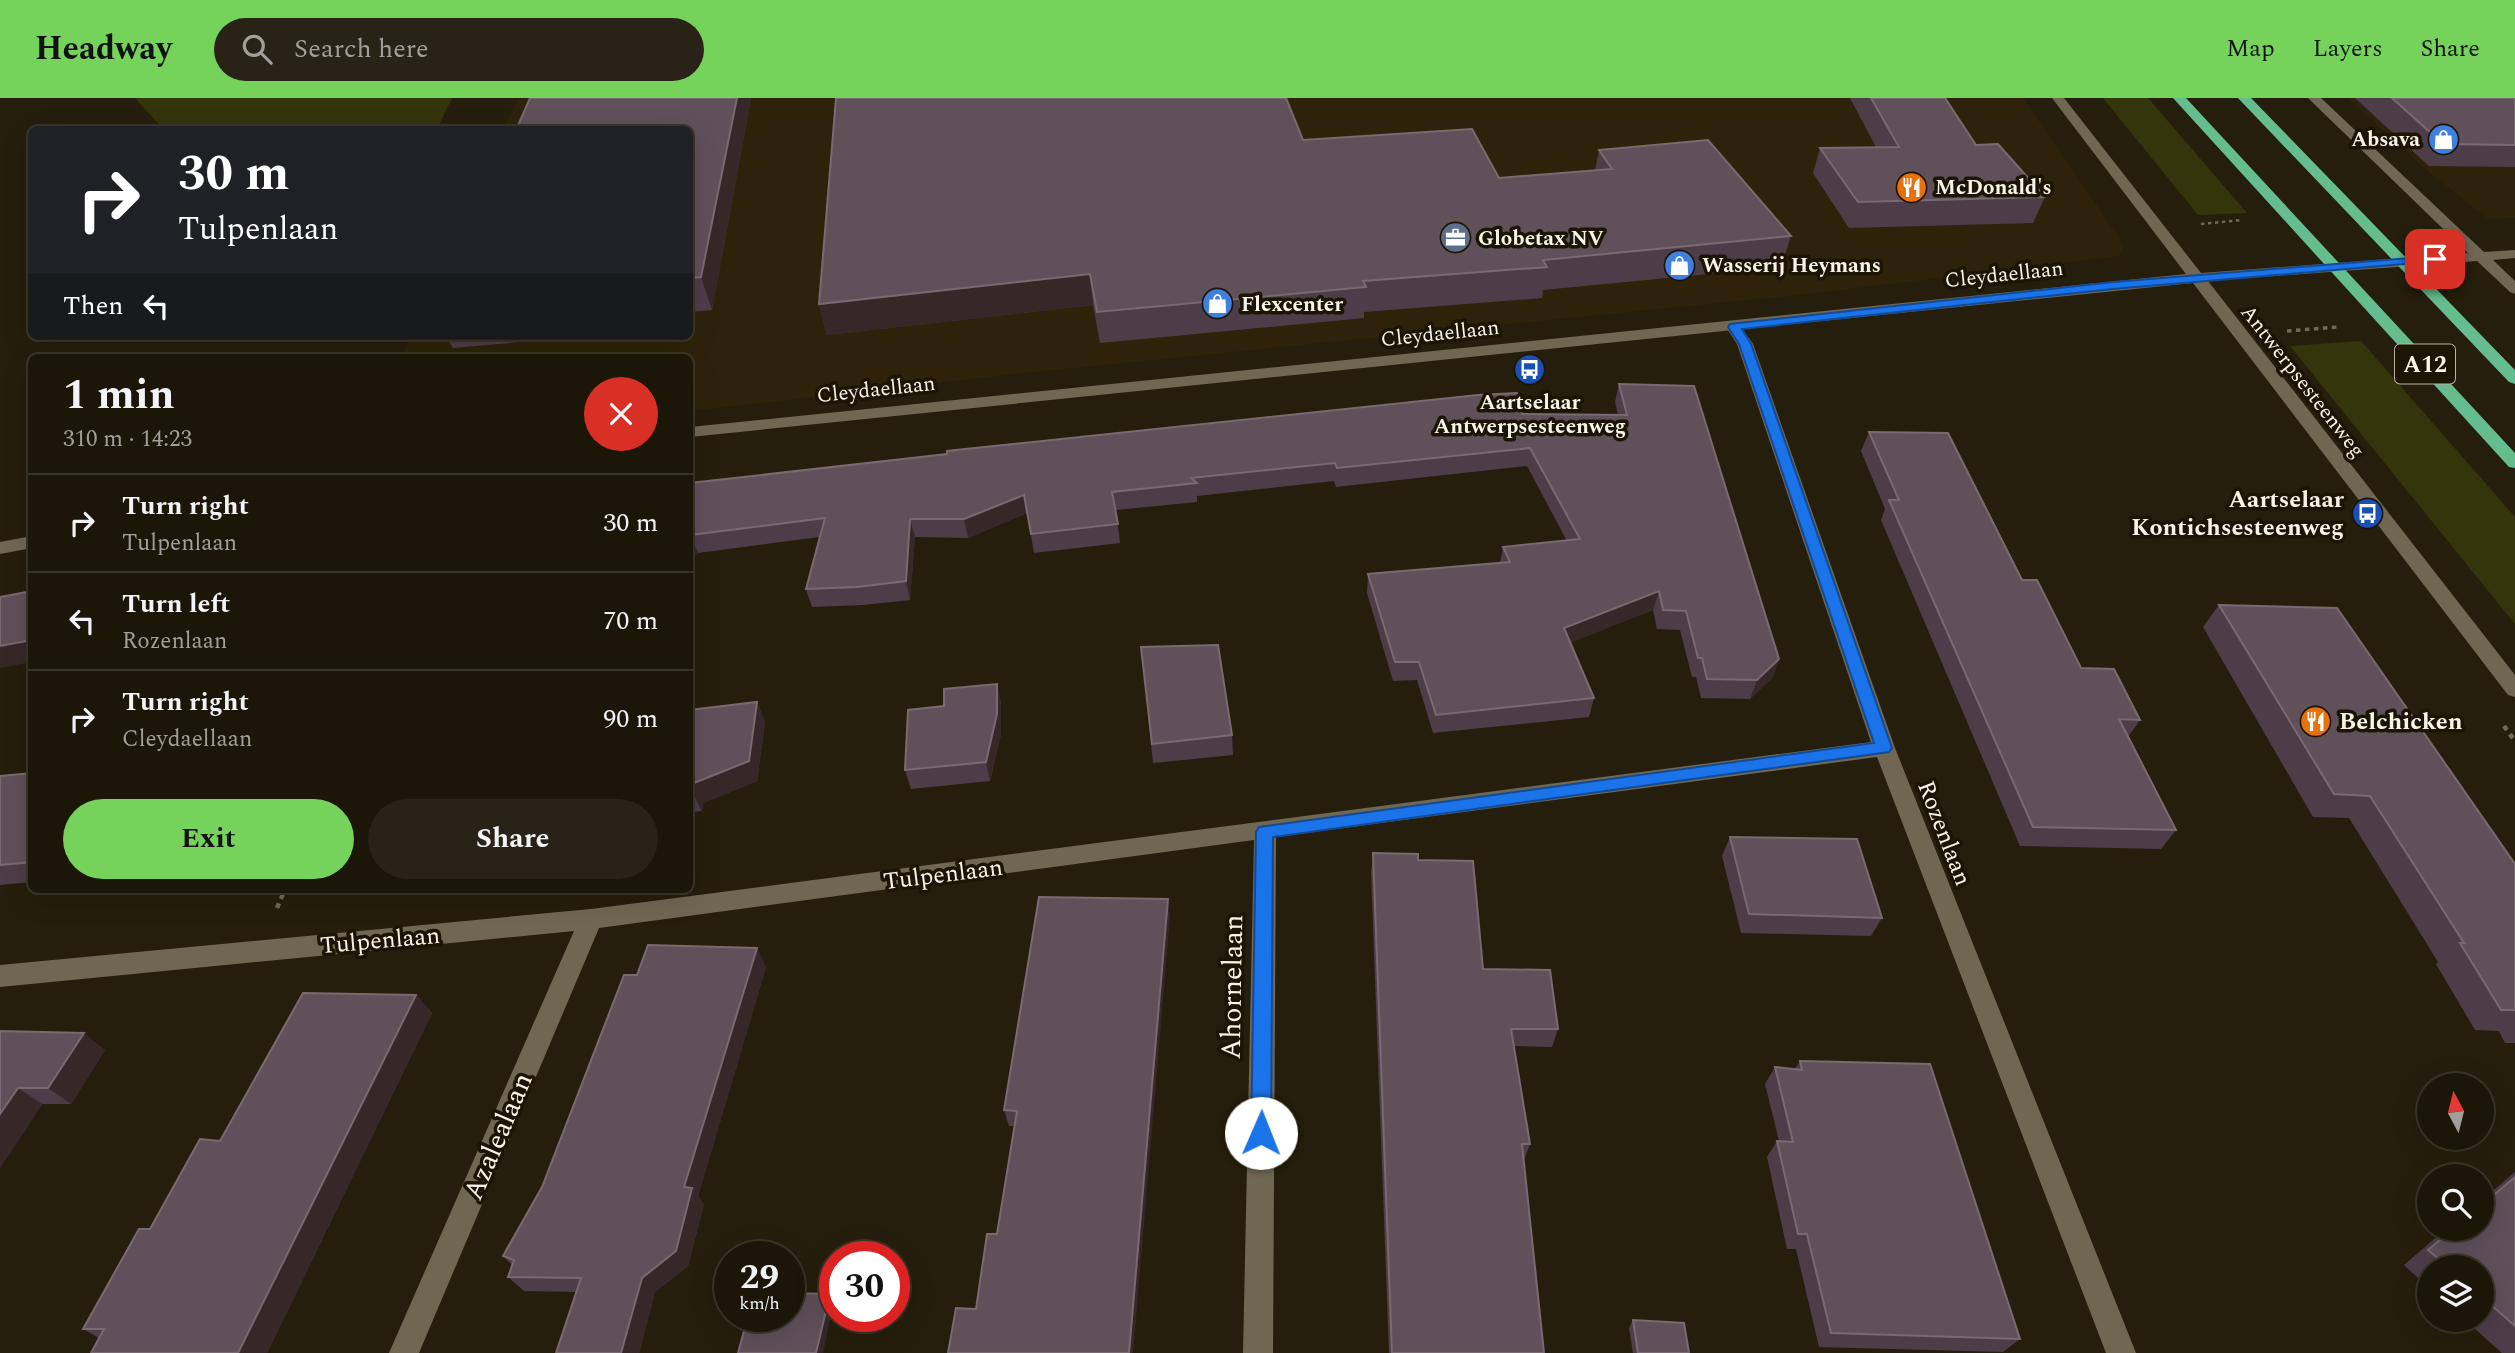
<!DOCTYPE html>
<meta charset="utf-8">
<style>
:root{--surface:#1c1609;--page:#292317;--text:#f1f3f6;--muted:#a09f9c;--line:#3a352a;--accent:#75d25b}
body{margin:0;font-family:Spectral,serif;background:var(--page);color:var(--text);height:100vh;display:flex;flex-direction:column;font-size:26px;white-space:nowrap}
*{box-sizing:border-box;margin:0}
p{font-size:23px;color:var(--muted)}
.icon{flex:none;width:38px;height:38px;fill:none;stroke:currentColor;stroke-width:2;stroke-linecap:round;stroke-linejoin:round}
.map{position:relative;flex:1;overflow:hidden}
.panel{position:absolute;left:28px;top:256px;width:665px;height:539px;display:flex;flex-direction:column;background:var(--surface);border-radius:10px;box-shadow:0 7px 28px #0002,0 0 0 2px var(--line)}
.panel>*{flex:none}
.top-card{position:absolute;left:28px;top:28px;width:665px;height:214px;border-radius:10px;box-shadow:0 7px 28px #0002,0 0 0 2px var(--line);background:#202124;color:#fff;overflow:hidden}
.needle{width:46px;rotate:353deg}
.tools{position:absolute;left:2417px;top:975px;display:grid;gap:14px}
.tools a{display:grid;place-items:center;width:77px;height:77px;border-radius:50%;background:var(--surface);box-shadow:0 7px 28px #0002,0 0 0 2px var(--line);font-size:35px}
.speed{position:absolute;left:714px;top:1143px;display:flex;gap:14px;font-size:35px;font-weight:700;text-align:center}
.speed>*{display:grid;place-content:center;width:91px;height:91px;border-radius:50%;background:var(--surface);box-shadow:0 7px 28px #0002,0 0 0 2px var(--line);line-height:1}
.speed small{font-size:18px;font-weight:400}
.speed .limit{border:10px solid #d22;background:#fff;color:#111}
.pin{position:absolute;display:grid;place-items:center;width:60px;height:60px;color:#fff;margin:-30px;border-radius:14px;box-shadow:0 4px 10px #0006}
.me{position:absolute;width:77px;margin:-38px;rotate:1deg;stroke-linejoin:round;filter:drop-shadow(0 0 5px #0008)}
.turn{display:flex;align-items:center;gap:24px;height:147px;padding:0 35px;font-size:32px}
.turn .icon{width:91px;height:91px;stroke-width:2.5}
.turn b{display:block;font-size:49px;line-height:60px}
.then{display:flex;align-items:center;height:66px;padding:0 35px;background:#0003;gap:14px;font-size:26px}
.round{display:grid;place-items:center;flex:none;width:74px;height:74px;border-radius:37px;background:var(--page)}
.overview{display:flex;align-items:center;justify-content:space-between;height:119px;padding:0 35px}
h1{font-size:42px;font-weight:700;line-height:52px}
.primary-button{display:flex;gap:14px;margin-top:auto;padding:14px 35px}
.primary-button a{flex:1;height:80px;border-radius:42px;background:var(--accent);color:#111;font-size:28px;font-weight:700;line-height:80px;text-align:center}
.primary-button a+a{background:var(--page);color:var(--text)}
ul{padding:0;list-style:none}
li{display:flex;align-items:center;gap:21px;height:98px;padding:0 35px;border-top:2px solid var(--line)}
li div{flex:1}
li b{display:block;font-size:26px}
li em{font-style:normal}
header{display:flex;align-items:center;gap:42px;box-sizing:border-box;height:98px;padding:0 35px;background:var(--accent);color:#111}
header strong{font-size:33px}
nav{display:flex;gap:38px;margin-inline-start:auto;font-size:24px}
.search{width:490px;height:63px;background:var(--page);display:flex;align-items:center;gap:18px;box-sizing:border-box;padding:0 24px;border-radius:38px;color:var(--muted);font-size:26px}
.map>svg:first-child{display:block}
</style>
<header>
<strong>Headway</strong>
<div class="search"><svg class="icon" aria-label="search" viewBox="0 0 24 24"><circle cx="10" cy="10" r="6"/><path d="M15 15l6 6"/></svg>Search here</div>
<nav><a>Map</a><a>Layers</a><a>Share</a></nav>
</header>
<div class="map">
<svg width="2515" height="1255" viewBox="0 0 2515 1255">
<rect width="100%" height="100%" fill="#261e0c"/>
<g fill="#2e230a">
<polygon points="518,0 2023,0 2124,147 2119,158 1807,196 1033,274 690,313 690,259 401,259 410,238 690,238 690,32 503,31"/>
<polygon points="2348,0 2515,0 2515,120 2488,121 2422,68"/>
</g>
<g fill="#34350a">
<polygon points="135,0 452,0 437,31 164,32"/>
<polygon points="2103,0 2148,0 2247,115 2198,117"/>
<polygon points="2361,243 2515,419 2515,526 2290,248"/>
</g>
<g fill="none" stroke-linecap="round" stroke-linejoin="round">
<polyline stroke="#706959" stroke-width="2.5" stroke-dasharray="3.5 3.5" stroke-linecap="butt" points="2201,126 2242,122"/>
<polyline stroke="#706959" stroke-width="3.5" stroke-dasharray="4.5 4.5" stroke-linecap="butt" points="2287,233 2338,229"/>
<g stroke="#706959" stroke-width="4.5" stroke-dasharray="5 5" stroke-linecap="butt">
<polyline points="2504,628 2515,643"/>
<polyline points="277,810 285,791"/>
</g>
<polygon fill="#706753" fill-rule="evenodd" points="1734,224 1739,226 1753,246 1895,650 2136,1255 2106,1255 1877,659 1276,739 1273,1255 1243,1255 1254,742 599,830 419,1255 389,1255 574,833 0,889 0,867 591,811 1871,644 1737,246 1726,229"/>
<g fill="#706753" fill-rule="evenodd">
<polygon points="2052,0 2064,0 2201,175 2468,155 2308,0 2321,0 2484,154 2515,152 2515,160 2493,162 2515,183 2515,196 2510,194 2477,163 2208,183 2515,577 2515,599 2508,597 2193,185 690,339 690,329 2186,176"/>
<polygon points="32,438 32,450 0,456 0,444"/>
</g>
<g fill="#64bc8f" fill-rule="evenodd">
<polygon points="2173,0 2186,0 2515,355 2515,370 2509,369"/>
<polygon points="2238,0 2251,0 2515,272 2515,286 2509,284"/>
</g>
</g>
<g fill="#4d3d49">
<polygon points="530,0 751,0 712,212 690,214 690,32"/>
<polygon points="1850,0 1945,0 1976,47 2045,99 2033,125 1849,130 1813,75 1820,50 1876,49"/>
<polygon points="2355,0 2515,0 2515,69 2429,68"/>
<polygon points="1599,52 1791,138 1781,169 1543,192 1542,200 1364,214 1364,220 1100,245 1093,207 827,237 819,206 1499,80 1595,72"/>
<polygon points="446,238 588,238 453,250"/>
<polygon points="1619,286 1779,561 1772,580 1750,601 1701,600 1696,579 1692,579 1680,532 1657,531 1653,512 1570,544 1594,600 1589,619 1433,635 1417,582 1393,583 1367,495 1368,476 1500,465 1503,449 1567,443 1527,368 1336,389 1334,383 1197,398 1197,404 1116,412 1120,445 1034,455 1027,415 968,440 915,439 910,502 863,507 812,509 806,491 819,439 698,455 690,460 690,385 1522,316 1618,317 1615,304"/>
<polygon points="1869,334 2022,482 2081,570 2140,622 2128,639 2176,732 2161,751 2020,748 1881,422 1885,411 1861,353"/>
<polygon points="2219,507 2515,766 2515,945 2505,945 2499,933 2475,932 2436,866 2438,864 2349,720 2313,719 2203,529"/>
<polygon points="1141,549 1232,637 1233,657 1153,665"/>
<polygon points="997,586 1001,606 1001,636 990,683 911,691 905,672 944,608"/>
<polygon points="757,604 765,624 757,683 703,705 702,713 690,714 690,612"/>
<polygon points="32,675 32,784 0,787 0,678"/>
<polygon points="1730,739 1882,820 1871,838 1741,835 1722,758"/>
<polygon points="1373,755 1483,871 1558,931 1552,949 1514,948 1530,1046 1524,1062 1544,1255 1389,1255 1371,774"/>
<polygon points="1170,819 976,1211 997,1136 1014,1028 1009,1028 1004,1012"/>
<polygon points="766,869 698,1098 704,1106 688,1168 655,1194 639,1255 556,1255 576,1194 524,1193 508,1179 512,1167 503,1158 542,1089 637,877"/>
<polygon points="416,897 432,915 267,1255 91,1255 99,1240 83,1231 150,1131 220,1043"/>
<polygon points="0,933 105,952 71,1006 42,1006 0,1070"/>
<polygon points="1800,963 2020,1241 2003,1254 1819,1249 1796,1151 1787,1151 1767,1059 1777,1043 1779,1043 1765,986 1775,969 1795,971"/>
<polygon points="2515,1074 2515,1255 2502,1255 2465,1222 2482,1222 2482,1169 2429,1169 2429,1190 2404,1167 2447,1130 2482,1130 2482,1102"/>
<polygon points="1633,1222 1689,1255 1633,1255 1629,1230"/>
</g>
<g fill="#362829">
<polygon points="737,0 751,0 712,212 701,179"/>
<polygon points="1090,176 1093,207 827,237 819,206"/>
<polygon points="1024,397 1027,415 968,440 964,421"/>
<polygon points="910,421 915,439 910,502 906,483"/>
<polygon points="690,436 698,455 690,460"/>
<polygon points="1659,493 1653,512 1560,549 1564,530"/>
<polygon points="32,542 32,564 0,570 0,548"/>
<polygon points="1779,561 1772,580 1750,601 1757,582"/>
<polygon points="997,586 1001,606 1001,636 990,683 986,664"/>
<polygon points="757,604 765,624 757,683 703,705 702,713 692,694 694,685"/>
<polygon points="1168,801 1170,819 1133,1255 1129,1255"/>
<polygon points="757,850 766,869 698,1098 704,1106 688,1168 655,1194 639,1255 621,1255 642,1180 684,1089"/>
<polygon points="416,897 432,915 267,1255 238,1255"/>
<polygon points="84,935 105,952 71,1006 48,990"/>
<polygon points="18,990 42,1006 0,1070 0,1016"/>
<polygon points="830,1196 834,1203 823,1255 816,1255"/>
</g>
<g fill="#5f505a" stroke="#786a70" stroke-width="2">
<polygon points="530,0 737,0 701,179 690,180 690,32 516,32"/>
<polygon points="836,0 1286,0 1303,42 1472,31 1499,80 1612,71 1599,52 1708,42 1791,138 1543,162 1547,169 1363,183 1366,189 1097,214 1090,176 819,206"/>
<polygon points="1871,0 1945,0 1976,47 1998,46 2045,99 1858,104 1820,50 1899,49"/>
<polygon points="2392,0 2515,0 2515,47 2443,46"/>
<polygon points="1619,286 1694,288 1779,561 1757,582 1707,581 1702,560 1698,560 1686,513 1663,512 1659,493 1564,530 1594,600 1436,617 1419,564 1395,564 1368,476 1510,464 1503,449 1580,441 1530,350 1337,370 1335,365 1191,380 1197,385 1112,394 1118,426 1031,436 1024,397 964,421 910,421 906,483 857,489 806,491 825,420 690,437 690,385 947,356 947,353 1478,297 1517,295 1522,316 1627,317"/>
<polygon points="1869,334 1948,335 2022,482 2037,482 2081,570 2114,571 2140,622 2119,621 2176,732 2033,729 1889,402 1899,402"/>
<polygon points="32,493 32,542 0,548 0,499"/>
<polygon points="2219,507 2337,510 2515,766 2515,912 2501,912 2460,845 2464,845 2370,698 2334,696"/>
<polygon points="1218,547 1232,637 1152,646 1141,549"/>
<polygon points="997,586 997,616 986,664 905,672 908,612 944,608 944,591"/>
<polygon points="757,604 749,663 694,685 692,694 690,694 690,612"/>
<polygon points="32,675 32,764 0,767 0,678"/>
<polygon points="1730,739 1857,741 1882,820 1749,816"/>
<polygon points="1373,755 1418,756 1418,762 1473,763 1483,871 1550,872 1558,931 1511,931 1530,1046 1522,1046 1544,1255 1392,1255"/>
<polygon points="1039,799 1168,801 1129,1255 948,1255 956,1210 976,1211 987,1136 997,1136 1017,1013 1004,1012"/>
<polygon points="648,847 757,850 684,1089 692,1090 676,1153 642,1180 621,1255 556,1255 581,1180 508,1179 514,1162 503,1158 542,1089 624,877 637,877"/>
<polygon points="303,895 416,897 238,1255 91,1255 104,1231 83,1231 139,1131 150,1131 200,1041 220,1043"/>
<polygon points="0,933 84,935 48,990 18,990 0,1016"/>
<polygon points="1800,963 1930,966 2020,1241 1831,1235 1807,1136 1798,1136 1777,1043 1793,1044 1775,969 1802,972"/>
<polygon points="2515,1079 2515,1228 2482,1199 2482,1169 2448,1169 2428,1152 2454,1130 2482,1130 2482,1107"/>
<polygon points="789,1195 830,1196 816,1255 738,1255 748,1218 789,1218"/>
<polygon points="1633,1222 1684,1225 1689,1255 1638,1255"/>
</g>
<polygon fill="#1a73e8" stroke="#114b97" stroke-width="2" points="2435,158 2439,158 2439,163 2113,191 1742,231 1751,246 1892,650 1889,654 1273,739 1271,1035 1268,1042 1261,1045 1254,1042 1251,1035 1256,734 1259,729 1874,645 1739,246 1728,229 1730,226 2113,184"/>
<defs>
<symbol id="shop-disc" viewBox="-11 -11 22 22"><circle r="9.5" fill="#3f7fe0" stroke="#1c1404"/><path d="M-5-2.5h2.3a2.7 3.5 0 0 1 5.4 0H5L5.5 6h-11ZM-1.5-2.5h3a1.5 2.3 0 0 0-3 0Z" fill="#fff"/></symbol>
<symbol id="restaurant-disc" viewBox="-11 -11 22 22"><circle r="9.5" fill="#e8710a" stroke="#1c1404"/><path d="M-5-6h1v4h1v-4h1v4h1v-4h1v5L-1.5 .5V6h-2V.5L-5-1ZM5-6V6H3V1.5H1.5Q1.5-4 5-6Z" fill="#fff"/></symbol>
<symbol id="office-disc" viewBox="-11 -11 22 22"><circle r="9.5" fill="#5c6f8a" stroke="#1c1404"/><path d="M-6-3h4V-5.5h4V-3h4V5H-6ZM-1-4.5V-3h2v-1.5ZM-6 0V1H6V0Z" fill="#fff"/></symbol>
<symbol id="bus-disc" viewBox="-11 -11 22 22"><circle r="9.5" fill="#1a4fb4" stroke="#1c1404"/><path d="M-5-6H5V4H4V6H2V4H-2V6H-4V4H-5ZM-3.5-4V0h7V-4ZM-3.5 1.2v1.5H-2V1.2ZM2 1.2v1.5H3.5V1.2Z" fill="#fff"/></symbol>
</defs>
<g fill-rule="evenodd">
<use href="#shop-disc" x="2426" y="24" width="35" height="35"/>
<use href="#restaurant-disc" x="1894" y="72" width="35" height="35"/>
<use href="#office-disc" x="1438" y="122" width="35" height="35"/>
<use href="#shop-disc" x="1662" y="150" width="35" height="35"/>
<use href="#shop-disc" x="1200" y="188" width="35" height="35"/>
<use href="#bus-disc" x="1512" y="254" width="35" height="35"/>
<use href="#bus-disc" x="2350" y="398" width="35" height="35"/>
<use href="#restaurant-disc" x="2298" y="606" width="35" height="35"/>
</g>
<g text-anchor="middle" stroke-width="7" stroke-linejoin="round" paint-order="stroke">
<g font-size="21" font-weight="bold" fill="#f9f4e8" stroke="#1c1404" text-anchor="start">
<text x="2420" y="48" text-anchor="end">Absava</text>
<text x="1935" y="96">McDonald's</text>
<text x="1478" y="147">Globetax NV</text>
<text x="1702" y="174">Wasserij Heymans</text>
<text x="1241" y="213">Flexcenter</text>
<text x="1530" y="311" text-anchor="middle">Aartselaar<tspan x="1530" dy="24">Antwerpsesteenweg</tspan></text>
</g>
<g font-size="21" fill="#f9f4e8" stroke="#1c1404">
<text transform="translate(2004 176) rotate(-6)" y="7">Cleydaellaan</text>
<text transform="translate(1440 235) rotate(-6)" y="7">Cleydaellaan</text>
<text transform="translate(2303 283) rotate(52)" y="7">Antwerpsesteenweg</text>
<text transform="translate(876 291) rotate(-6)" y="7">Cleydaellaan</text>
</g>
<rect fill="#1c1404" stroke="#b7b1a4" stroke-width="2" x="2395" y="246.5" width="60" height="39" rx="5"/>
<g font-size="23" font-weight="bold" fill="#f9f4e8">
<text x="2425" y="274">A12</text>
</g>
<g font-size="24" font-weight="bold" fill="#f9f4e8" stroke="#1c1404" text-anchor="end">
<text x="2344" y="409">Aartselaar<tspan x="2344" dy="28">Kontichsesteenweg</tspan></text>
<text x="2339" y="631" text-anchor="start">Belchicken</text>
</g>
<g font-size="24" fill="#f9f4e8" stroke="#1c1404">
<text transform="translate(1945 735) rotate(69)" y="8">Rozenlaan</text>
<text transform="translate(943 776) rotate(-7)" y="8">Tulpenlaan</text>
<text transform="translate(380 842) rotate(-5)" y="8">Tulpenlaan</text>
</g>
<g font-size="28" fill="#f9f4e8" stroke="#1c1404">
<text transform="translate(1231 889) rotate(-89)" y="10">Ahornelaan</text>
<text transform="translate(497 1038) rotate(-67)" y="10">Azalealaan</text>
</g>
</g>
</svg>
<div class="tools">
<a><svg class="needle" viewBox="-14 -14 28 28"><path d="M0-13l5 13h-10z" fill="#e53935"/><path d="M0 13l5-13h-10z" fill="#a09f9c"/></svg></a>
<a><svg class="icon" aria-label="search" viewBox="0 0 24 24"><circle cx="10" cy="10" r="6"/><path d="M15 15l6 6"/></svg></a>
<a><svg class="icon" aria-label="layers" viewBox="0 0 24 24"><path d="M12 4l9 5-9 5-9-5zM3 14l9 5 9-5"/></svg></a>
</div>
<div class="speed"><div>29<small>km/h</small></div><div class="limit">30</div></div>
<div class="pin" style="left:2435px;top:161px;background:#d93025"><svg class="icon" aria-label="arrive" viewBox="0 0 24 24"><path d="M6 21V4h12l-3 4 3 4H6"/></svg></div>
<svg class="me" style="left:1261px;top:1035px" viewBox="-20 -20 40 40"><circle r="19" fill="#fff"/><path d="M0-13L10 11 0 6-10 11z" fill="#1a73e8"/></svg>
<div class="top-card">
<div class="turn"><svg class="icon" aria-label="right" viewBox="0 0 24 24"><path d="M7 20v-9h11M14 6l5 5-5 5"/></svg><div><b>30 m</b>Tulpenlaan</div></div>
<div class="then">Then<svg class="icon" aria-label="left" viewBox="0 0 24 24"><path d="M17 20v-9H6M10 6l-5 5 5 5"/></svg></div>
</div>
<section class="panel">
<div class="overview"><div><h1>1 min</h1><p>310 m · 14:23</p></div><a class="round" style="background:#d93025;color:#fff"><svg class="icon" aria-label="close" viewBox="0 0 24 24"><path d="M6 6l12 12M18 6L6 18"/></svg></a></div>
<ul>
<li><svg class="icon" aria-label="right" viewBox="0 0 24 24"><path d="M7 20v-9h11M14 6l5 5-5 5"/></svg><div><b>Turn right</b><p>Tulpenlaan</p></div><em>30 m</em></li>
<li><svg class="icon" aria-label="left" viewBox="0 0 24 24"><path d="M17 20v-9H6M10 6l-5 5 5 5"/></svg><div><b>Turn left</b><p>Rozenlaan</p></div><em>70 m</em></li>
<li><svg class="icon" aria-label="right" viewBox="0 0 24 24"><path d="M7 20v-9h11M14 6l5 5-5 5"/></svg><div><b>Turn right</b><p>Cleydaellaan</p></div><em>90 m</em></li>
</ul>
<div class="primary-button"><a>Exit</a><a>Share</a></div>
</section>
</div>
